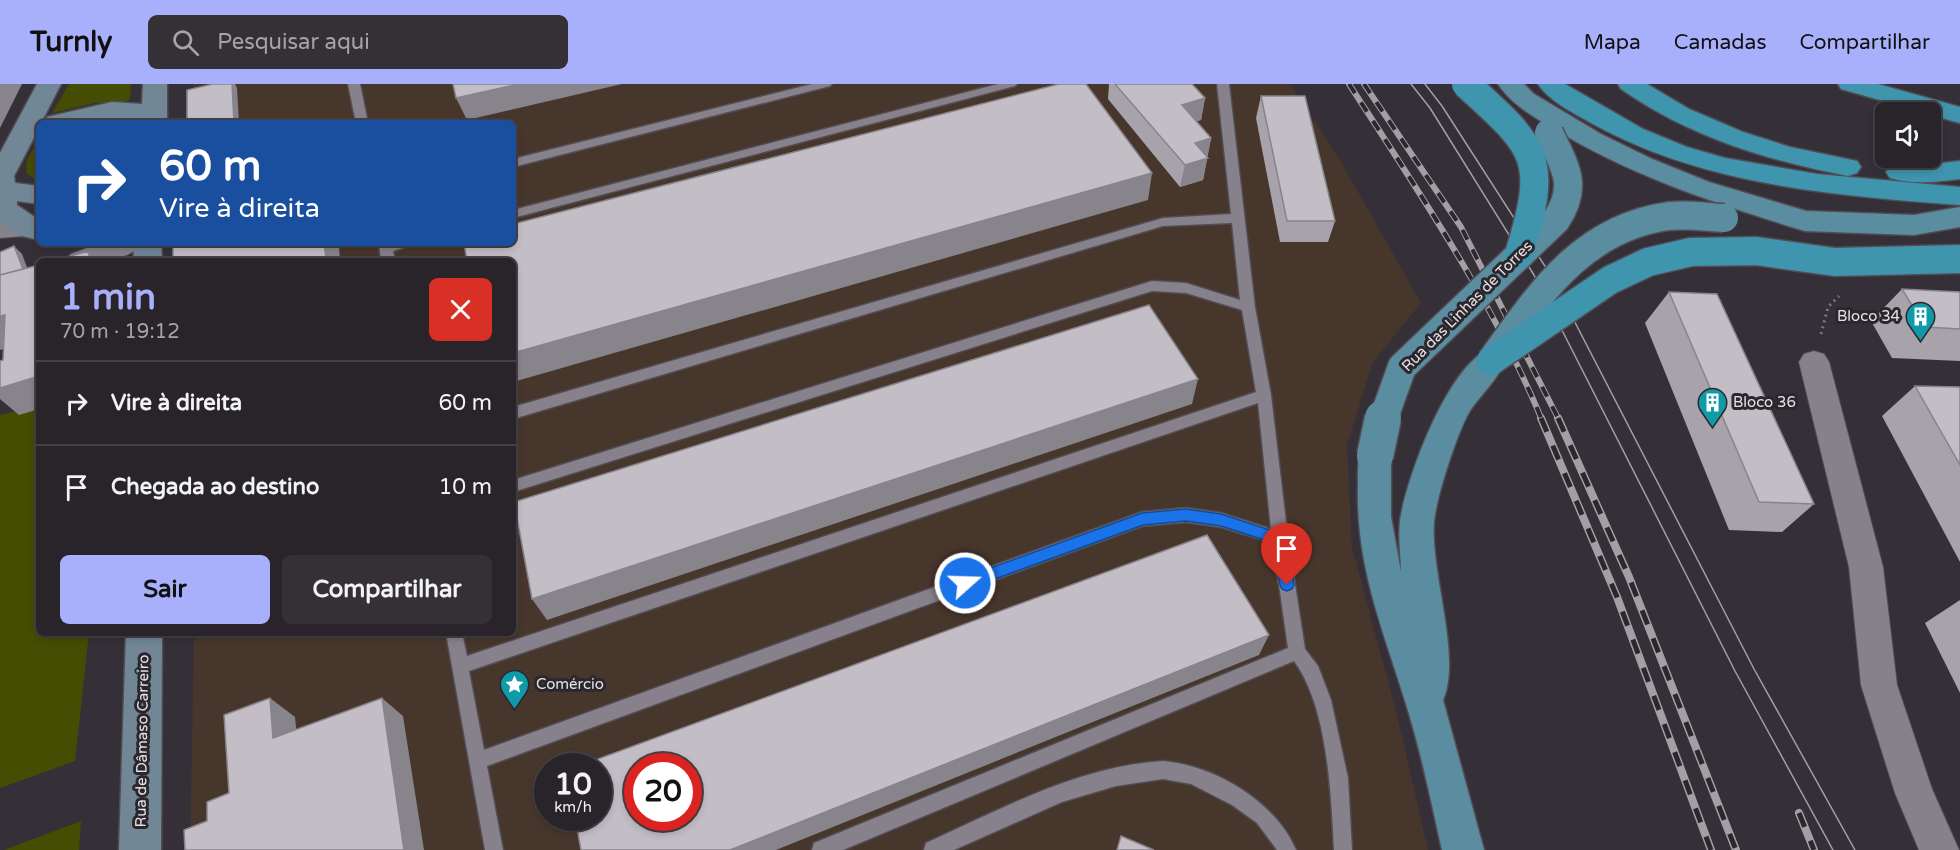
<!DOCTYPE html>
<html lang="pt">
<meta charset="utf-8">
<style>
:root{--surface:#28242a;--page:#343036;--text:#f1f3f6;--muted:#a5a4a8;--line:#444147;--accent:#a8b0fc}
body{margin:0;font-family:"Varela Round",sans-serif;background:var(--page);color:var(--text);height:100vh;display:flex;flex-direction:column;font-size:22px;white-space:nowrap}
*{box-sizing:border-box;margin:0}
p{font-size:20px;color:var(--muted)}
.icon{flex:none;width:33px;height:33px;fill:none;stroke:currentColor;stroke-width:2;stroke-linecap:round;stroke-linejoin:round}
.map{position:relative;flex:1;overflow:hidden}
.panel{position:absolute;left:36px;top:174px;width:480px;height:378px;display:flex;flex-direction:column;background:var(--surface);border-radius:9px;box-shadow:0 3px 9px #0003,0 0 0 2px var(--line)}
.panel>*{flex:none}
.hud{position:absolute;left:36px;top:36px;width:480px;height:126px;border-radius:9px;box-shadow:0 3px 9px #0003,0 0 0 2px var(--line);background:#1a4fa0;color:#fff;overflow:hidden}
.buttons{position:absolute;left:1875px;top:18px;display:grid;gap:12px}
.buttons a{display:grid;place-items:center;width:66px;height:66px;border-radius:9px;background:var(--surface);box-shadow:0 3px 9px #0003,0 0 0 2px var(--line);font-size:30px}
.speed{position:absolute;left:534px;top:669px;display:flex;gap:12px;font-size:30px;font-weight:700;text-align:center}
.speed>*{display:grid;place-content:center;width:78px;height:78px;border-radius:50%;background:var(--surface);box-shadow:0 3px 9px #0003,0 0 0 2px var(--line);line-height:1}
.speed small{font-size:15px;font-weight:400}
.speed .limit{border:9px solid #d22;background:#fff;color:#111}
.pin{position:absolute;display:grid;place-items:center;width:51px;height:51px;color:#fff;margin:-62px -26px;border-radius:50% 50% 50% 0;rotate:-45deg;box-shadow:0 0 6px #0007}
.pin .icon{rotate:45deg}
.me{position:absolute;width:66px;margin:-33px;rotate:70deg;stroke-linejoin:round;filter:drop-shadow(0 0 4px #0008)}
.turn{display:flex;align-items:center;gap:21px;height:126px;padding:0 24px;font-size:27px}
.turn .icon{width:78px;height:78px;stroke-width:2.5}
.turn b{display:block;font-size:42px;line-height:51px}
.round{display:grid;place-items:center;flex:none;width:63px;height:63px;border-radius:9px;background:var(--page)}
.summary{display:flex;align-items:center;justify-content:space-between;height:102px;padding:0 24px}
h1{font-size:36px;font-weight:700;line-height:45px;color:var(--accent)}
.primary-button{display:flex;gap:12px;margin-top:auto;padding:12px 24px}
.primary-button a{flex:1;height:69px;border-radius:9px;background:var(--accent);color:#111;font-size:24px;font-weight:700;line-height:69px;text-align:center}
.primary-button a+a{background:var(--page);color:var(--text)}
ul{padding:0;list-style:none}
li{display:flex;align-items:center;gap:18px;height:84px;padding:0 24px;border-top:2px solid var(--line)}
li div{flex:1}
li b{display:block;font-size:22px}
li em{font-style:normal}
header{display:flex;align-items:center;gap:36px;box-sizing:border-box;height:84px;padding:0 30px;background:var(--accent);color:#111}
header strong{font-size:28px}
nav{display:flex;gap:33px;margin-inline-start:auto;font-size:21px}
.search{width:420px;height:54px;background:var(--page);display:flex;align-items:center;gap:15px;box-sizing:border-box;padding:0 21px;border-radius:9px;color:var(--muted);font-size:22px}
.map>svg:first-child{display:block}
</style>
<header>
<strong>Turnly</strong>
<div class="search"><svg class="icon" aria-label="search" viewBox="0 0 24 24"><circle cx="10" cy="10" r="6"/><path d="M15 15l6 6"/></svg>Pesquisar aqui</div>
<nav><a>Mapa</a><a>Camadas</a><a>Compartilhar</a></nav>
</header>
<div class="map">
<svg width="1960" height="766" viewBox="0 0 1960 766">
<rect width="100%" height="100%" fill="#353038"/>
<path fill="#47362c" fill-rule="evenodd" d="M193,0H1290L1340,76L1421,219L1373,278L1347,361L1352,463L1398,635L1428,766H190L194,549H513V177H194V159H513V39H193ZM548,682H598V734H548ZM638,682H688V734H638Z"/>
<g fill="#444d02">
<polygon points="69,0 131,0 130,15 125,18 95,19 52,29"/>
<path d="M39,59V97L27,90C24,76 30,69 39,59Z"/>
<polygon points="39,322 39,549 89,549 75,677 0,704 0,331"/>
<polygon points="81,737 79,766 4,766"/>
</g>
<g fill="none" stroke-linecap="round" stroke-linejoin="round">
<defs>
<g id="lane">
<polygon points="348,0 360,0 368,39 356,39"/>
<polygon points="812,0 832,0 830,2 513,83 513,75"/>
<polygon points="998,0 1017,0 1015,2 513,134 513,126"/>
<path d="M1217,0H1229L1255,223L1271,311L1288,455L1305,565L1318,582L1331,616L1348,694L1352,766H1334C1331,710 1328,623 1294,577L843,766H812L814,759L1288,564L1273,459L1221,443L1186,438L1142,442L487,682L503,766H485L446,549H462L467,572L1256,308L1242,226L1186,209L1152,207L513,408V396L1152,197L1186,199L1240,216L1232,139L1163,142L513,335V323L1163,134L1231,130ZM1258,319L1271,445L1221,429L1186,424L1142,428L484,666L469,587Z"/>
<polygon points="379,159 409,159 408,162 393,167 395,177 381,177"/>
<path d="M1163,677C1214,681 1276,718 1296,766H1277L1257,739L1232,721L1191,700L1163,695L1116,702L1062,718L954,766H924L926,759C1001,725 1079,682 1163,677Z"/>
</g>
<g id="street">
<polygon points="28,135 37,137 37,151 0,154 0,136"/>
<path d="M101,159H141C129,180 89,177 67,177L71,170Z"/>
<polygon points="1814,267 1824,270 1829,278 1883,483 1897,601 1932,705 1959,766 1919,766 1895,709 1861,601 1849,483 1799,278 1804,270"/>
</g>
<g id="secondary">
<polygon points="37,0 61,0 41,39 39,39 39,44 14,92 15,99 39,102 39,120 17,117 17,121 39,136 39,156 18,151 0,136 0,69"/>
<polygon points="143,0 167,0 167,39 141,39 141,36 112,34 91,39 43,39 47,33 112,18 142,20"/>
<polygon points="133,159 161,159 162,177 134,177"/>
<polygon points="126,549 162,549 161,766 119,766"/>
</g>
<g id="primary">
<path d="M1498,0H1524L1534,10L1601,50L1652,75L1709,98L1806,127L1914,131L1960,123V143L1914,151L1805,147L1795,144C1709,117 1632,92 1554,45C1533,32 1512,21 1498,0Z"/>
<path d="M1491,265L1502,269L1506,277C1497,295 1483,309 1471,325C1458,345 1436,414 1434,438C1430,488 1462,574 1443,616L1484,766H1442C1431,717 1421,667 1406,620C1383,545 1356,483 1358,403C1358,388 1357,375 1363,363L1375,359L1387,363L1391,372V433L1401,488C1401,472 1398,454 1400,437C1406,395 1449,278 1491,265Z"/>
</g>
<g id="highway">
<path d="M1538,0H1565L1643,45L1687,63L1725,74L1817,90L1960,103V121C1833,111 1706,102 1593,40C1574,29 1550,18 1538,0Z"/>
<path d="M1618,0H1647L1689,25L1743,48L1790,63L1857,77L1861,83L1857,89L1848,92C1766,76 1690,53 1621,5Z"/>
<polygon points="1838,0 1878,0 1960,23 1960,39 1930,31 1930,28 1922,28 1841,5"/>
<path d="M1960,77V95C1936,98 1913,101 1890,94L1886,88L1890,82L1899,79L1924,81Z"/>
</g>
</defs>
<use href="#lane" stroke="#514d53" stroke-width="3"/>
<use href="#street" stroke="#514d53" stroke-width="2"/>
<use href="#secondary" stroke="#514d53" stroke-width="3"/>
<use href="#primary" stroke="#514d53" stroke-width="3"/>
<use href="#highway" stroke="#514d53" stroke-width="3"/>
<polyline stroke="#7b777e" stroke-width="3" stroke-dasharray="2 4" stroke-linecap="butt" points="1821,250 1828,223 1839,212"/>
<use href="#lane" fill="#86818a" fill-rule="evenodd"/>
<use href="#street" fill="#86818a" fill-rule="evenodd"/>
<use href="#secondary" fill="#718795" fill-rule="evenodd"/>
<use href="#primary" fill="#5b8da0" fill-rule="evenodd"/>
<use href="#highway" fill="#3f95ae" fill-rule="evenodd"/>
<g stroke="#a29fa5" stroke-width="1.5">
<polyline points="1411,0 1430,24 1534,191 1735,587 1833,766"/>
<polyline points="1425,0 1442,22 1550,190 1754,585 1855,766"/>
</g>
<defs>
<g id="rail-far1">
<path d="M1349,0C1419,108 1492,216 1542,336"/>
<polyline points="1364,0 1461,143 1559,336"/>
</g>
<g id="rail">
<polyline points="1541,334 1617,513 1711,766"/>
<polyline points="1558,334 1629,493 1736,766"/>
<polyline points="1799,729 1814,766"/>
</g>
</defs>
<use href="#rail-far1" stroke="#a29fa5" stroke-width="6"/>
<use href="#rail" stroke="#a29fa5" stroke-width="8"/>
<use href="#rail-far1" stroke="#2b272d" stroke-width="4" stroke-dasharray="11" stroke-linecap="butt"/>
<use href="#rail" stroke="#2b272d" stroke-width="5" stroke-dasharray="15" stroke-linecap="butt"/>
<defs>
<g id="primary-bridge-far1">
<path d="M1491,277C1539,211 1581,144 1669,132C1687,130 1706,133 1724,134"/>
<path d="M1383,336L1402,283L1556,136C1579,102 1565,83 1549,49"/>
</g>
<polyline id="primary-bridge" points="1375,372 1383,334"/>
<g id="highway-bridge">
<path d="M1466,0C1537,64 1549,74 1519,170"/>
<polyline points="1491,277 1610,196 1648,178 1691,168 1756,167 1835,178 1960,175"/>
</g>
</defs>
<use href="#primary-bridge-far1" stroke="#514d53" stroke-width="31" stroke-linecap="butt"/>
<use href="#primary-bridge" stroke="#514d53" stroke-width="39" stroke-linecap="butt"/>
<use href="#highway-bridge" stroke="#514d53" stroke-width="31" stroke-linecap="butt"/>
<use href="#primary-bridge-far1" stroke="#5b8da0" stroke-width="28"/>
<use href="#primary-bridge" stroke="#5b8da0" stroke-width="36"/>
<use href="#highway-bridge" stroke="#3f95ae" stroke-width="28"/>
</g>
<g fill="#a8a3aa">
<polygon points="1109,0 1192,0 1205,14 1201,36 1196,37 1211,54 1203,96 1180,103 1108,15"/>
<polygon points="1261,12 1335,137 1328,158 1280,158 1256,34"/>
<polygon points="1902,205 1960,208 1960,277 1892,274 1871,237"/>
<polygon points="1669,208 1814,420 1782,448 1729,446 1645,239"/>
<polygon points="1915,302 1960,303 1960,478 1882,332"/>
<polygon points="1960,516 1960,609 1925,539"/>
</g>
<g fill="#88848b">
<polygon points="0,0 22,0 0,44"/>
<polygon points="232,0 235,0 237,4 239,39 234,39"/>
<polygon points="519,0 622,0 467,36 456,14"/>
<polygon points="1205,14 1201,36 1178,43 1182,21"/>
<polygon points="1211,54 1203,96 1180,103 1185,81 1195,59"/>
<polygon points="1152,89 1148,116 513,298 513,269"/>
<polygon points="324,159 337,159 339,162 340,177 315,177"/>
<polygon points="14,162 22,170 31,194 0,206"/>
<polygon points="89,167 98,177 89,177"/>
<polygon points="5,231 32,256 0,266 0,232"/>
<polygon points="39,292 39,325 19,331 0,315 0,304"/>
<polygon points="1198,295 1192,320 547,536 532,515"/>
<polygon points="1269,551 1259,571 776,766 730,766"/>
<polygon points="270,614 295,633 299,672 273,654"/>
<polygon points="382,614 403,632 424,766 404,766"/>
</g>
<g fill="#c3bdc6" stroke="#88848b" stroke-width="1.5" fill-rule="evenodd">
<polygon points="213,0 232,0 234,39 187,39 187,6"/>
<polygon points="453,0 519,0 456,14"/>
<polygon points="1059,0 1086,0 1152,89 513,269 513,177 467,177 464,159 513,159 513,140"/>
<polygon points="1115,0 1192,0 1205,14 1182,21 1211,54 1195,59 1208,74 1185,81"/>
<polygon points="1261,12 1305,12 1335,137 1287,137"/>
<polygon points="173,159 324,159 326,174 315,177 173,177"/>
<polygon points="14,162 23,185 0,191 0,168"/>
<polygon points="89,167 89,177 52,177"/>
<polygon points="39,181 39,292 0,304 0,277 3,276 5,231 0,232 0,191"/>
<polygon points="1902,205 1960,208 1960,245 1925,243"/>
<polygon points="1669,208 1717,210 1814,420 1759,418"/>
<polygon points="1149,221 1198,295 532,515 514,418"/>
<polygon points="1915,302 1960,303 1960,381"/>
<path d="M1207,451L1269,551L730,766H581L575,734H598V682H579ZM638,682H688V734H638Z"/>
<polygon points="270,614 273,654 382,614 404,766 185,766 184,746 207,737 207,718 229,709 224,631"/>
<polygon points="1121,752 1154,766 1117,766"/>
</g>
<polygon fill="#1a73e8" stroke="#114b97" stroke-width="1.5" points="1186,425 1221,430 1285,451 1294,501 1292,505 1287,507 1282,505 1280,501 1274,459 1221,442 1186,437 1143,441 965,506 960,504 958,499 960,495 1142,429"/>
<defs>
<symbol id="building-pin" viewBox="-11 -11 22 30"><path d="M0 17L-7.5 6A9.5 9.5 0 1 1 7.5 6Z" fill="#0f9aa8" stroke="#2b272d"/><path d="M-4-6H4V6H1V3H-1V6H-4ZM-2.5-4.3h1.7v1.8h-1.7ZM.8-4.3h1.7v1.8H.8ZM-2.5-1h1.7V.8h-1.7ZM.8-1h1.7V.8H.8Z" fill="#fff"/></symbol>
<symbol id="sight-pin" viewBox="-11 -11 22 30"><path d="M0 17L-7.5 6A9.5 9.5 0 1 1 7.5 6Z" fill="#0f9aa8" stroke="#2b272d"/><path d="M0-6L1.8-2.2L6-1.7L2.9 1.2L3.7 5.4L0 3.3L-3.7 5.4L-2.9 1.2L-6-1.7L-1.8-2.2Z" fill="#fff"/></symbol>
</defs>
<g fill-rule="evenodd">
<use href="#building-pin" x="1904" y="216" width="33" height="45"/>
<use href="#building-pin" x="1696" y="302" width="33" height="45"/>
<use href="#sight-pin" x="498" y="584" width="33" height="45"/>
</g>
<g text-anchor="middle" stroke-width="6" stroke-linejoin="round" paint-order="stroke">
<g font-size="15" fill="#e6e3e8" stroke="#2b272d">
<text transform="translate(1467 222) rotate(-45)" y="5">Rua das Linhas de Torres</text>
<text transform="translate(142 657) rotate(-89)" y="5">Rua de Dâmaso Carreiro</text>
</g>
<g font-size="15" fill="#e6e3e8" stroke="#2b272d" text-anchor="start">
<text x="1900" y="237" text-anchor="end">Bloco 34</text>
<text x="1733" y="323">Bloco 36</text>
<text x="536" y="605">Comércio</text>
</g>
</g>
</svg>
<div class="buttons">
<a><svg class="icon" aria-label="sound" viewBox="0 0 24 24"><path d="M4 9h4l5-4v14l-5-4H4zM17 9q2 3 0 6"/></svg></a>
</div>
<div class="speed"><div>10<small>km/h</small></div><div class="limit">20</div></div>
<div class="pin" style="left:1287px;top:501px;background:#d93025"><svg class="icon" aria-label="arrive" viewBox="0 0 24 24"><path d="M6 21V4h12l-3 4 3 4H6"/></svg></div>
<svg class="me" style="left:965px;top:499px" viewBox="-20 -20 40 40"><circle r="17" fill="#1a73e8" stroke="#fff" stroke-width="3"/><path d="M0-11L8 9 0 5-8 9z" fill="#fff"/></svg>
<div class="hud">
<div class="turn"><svg class="icon" aria-label="right" viewBox="0 0 24 24"><path d="M7 20v-9h11M14 6l5 5-5 5"/></svg><div><b>60 m</b>Vire à direita</div></div>
</div>
<section class="panel">
<div class="summary"><div><h1>1 min</h1><p>70 m · 19:12</p></div><a class="round" style="background:#d93025;color:#fff"><svg class="icon" aria-label="close" viewBox="0 0 24 24"><path d="M6 6l12 12M18 6L6 18"/></svg></a></div>
<ul>
<li><svg class="icon" aria-label="right" viewBox="0 0 24 24"><path d="M7 20v-9h11M14 6l5 5-5 5"/></svg><div><b>Vire à direita</b></div><em>60 m</em></li>
<li><svg class="icon" aria-label="arrive" viewBox="0 0 24 24"><path d="M6 21V4h12l-3 4 3 4H6"/></svg><div><b>Chegada ao destino</b></div><em>10 m</em></li>
</ul>
<div class="primary-button"><a>Sair</a><a>Compartilhar</a></div>
</section>
</div>
